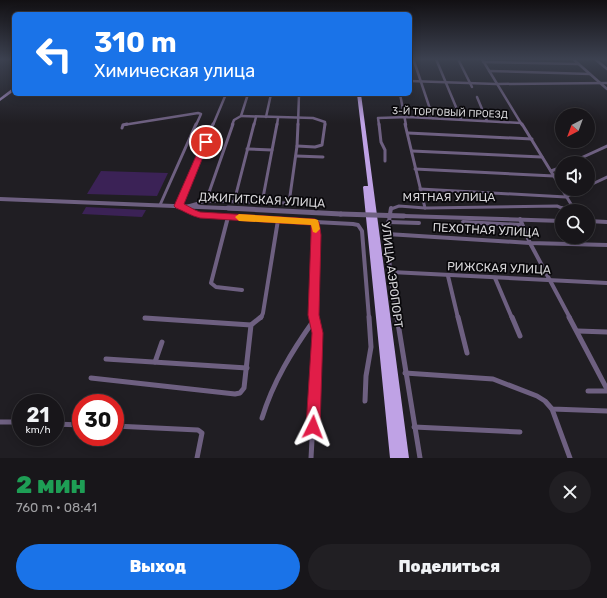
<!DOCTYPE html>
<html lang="ru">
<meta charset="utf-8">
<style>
:root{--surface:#18161a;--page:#211f23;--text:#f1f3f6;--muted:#9f9fa2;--line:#363539;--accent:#1a73e8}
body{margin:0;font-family:Rubik,sans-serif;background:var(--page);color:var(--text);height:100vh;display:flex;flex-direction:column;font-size:15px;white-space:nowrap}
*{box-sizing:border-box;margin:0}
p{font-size:13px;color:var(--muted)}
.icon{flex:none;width:22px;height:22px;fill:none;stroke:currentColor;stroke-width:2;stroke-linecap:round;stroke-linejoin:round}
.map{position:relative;height:458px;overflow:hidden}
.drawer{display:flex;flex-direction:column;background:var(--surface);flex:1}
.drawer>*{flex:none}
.hud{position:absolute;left:12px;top:12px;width:400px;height:84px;border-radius:6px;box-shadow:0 2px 10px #0003,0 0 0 1px var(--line);background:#1a73e8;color:#fff;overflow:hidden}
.needle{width:26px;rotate:221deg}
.controls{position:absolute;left:555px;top:108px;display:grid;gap:8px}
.controls a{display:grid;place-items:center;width:40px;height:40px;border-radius:50%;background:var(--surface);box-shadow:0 2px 10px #0003,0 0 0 1px var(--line);font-size:20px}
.speed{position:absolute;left:12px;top:394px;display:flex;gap:8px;font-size:20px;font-weight:700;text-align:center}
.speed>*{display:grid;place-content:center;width:52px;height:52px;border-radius:50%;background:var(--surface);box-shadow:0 2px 10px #0003,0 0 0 1px var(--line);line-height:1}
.speed small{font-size:10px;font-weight:400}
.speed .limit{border:6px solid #d22;background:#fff;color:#111}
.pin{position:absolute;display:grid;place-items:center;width:34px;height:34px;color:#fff;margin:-17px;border:2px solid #fff;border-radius:50%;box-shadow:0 1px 4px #0007}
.me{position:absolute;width:44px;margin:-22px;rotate:3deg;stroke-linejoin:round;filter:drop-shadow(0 0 3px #0008)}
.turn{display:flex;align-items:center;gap:14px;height:84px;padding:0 16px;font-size:18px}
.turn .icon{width:52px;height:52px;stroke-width:2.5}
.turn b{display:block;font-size:28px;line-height:34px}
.round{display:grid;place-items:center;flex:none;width:42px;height:42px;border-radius:21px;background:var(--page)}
.head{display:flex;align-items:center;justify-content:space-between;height:68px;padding:0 16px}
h1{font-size:24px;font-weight:800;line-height:30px;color:#1e9e55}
.primary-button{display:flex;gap:8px;margin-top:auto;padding:8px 16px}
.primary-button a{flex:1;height:46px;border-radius:24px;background:var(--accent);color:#fff;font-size:16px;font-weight:800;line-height:46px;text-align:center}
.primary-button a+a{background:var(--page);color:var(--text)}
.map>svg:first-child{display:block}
</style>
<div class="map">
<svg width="607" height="458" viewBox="0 0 607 458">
<rect width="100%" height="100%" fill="#201e23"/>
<g fill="#3b2256">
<polygon points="101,171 168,173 157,196 87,194"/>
<polygon points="86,207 146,210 142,217 82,214"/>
</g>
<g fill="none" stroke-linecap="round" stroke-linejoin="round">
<g stroke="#6e6081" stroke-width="2.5">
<polyline points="436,59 461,119"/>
<polyline points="482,59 522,125"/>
<polyline points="573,59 607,89"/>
<polyline points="595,59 607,69"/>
<polyline points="414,61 433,118"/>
<polyline points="459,61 472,87"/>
<polyline points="483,62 579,64"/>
<polyline points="489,71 590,74"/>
<polyline points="410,81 496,84 607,83"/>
<polyline points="400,94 406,125"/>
<polyline points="477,97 487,121"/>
<polyline points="241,116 313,118 325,122 325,125"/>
<polyline points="266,117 271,94"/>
<polyline points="123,125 198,113 201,114 196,125"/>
<polyline points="213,125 226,94"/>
<polyline points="232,125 234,120 241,116 248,94"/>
<polyline points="254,125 256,117"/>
<polyline points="277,125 278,118"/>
<polyline points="298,125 299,94"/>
<polyline points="379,125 378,118 408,117 521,123"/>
</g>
<g stroke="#6e6081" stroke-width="3">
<polyline points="379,124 381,142 385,150 385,161"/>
<polyline points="405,124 425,208"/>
<polyline points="522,124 574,209"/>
<polyline points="122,128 123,125 127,124"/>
<polyline points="408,133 532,139"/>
<polyline points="297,146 315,147 322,145 325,124"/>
<polyline points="247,149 272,150"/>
<polyline points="412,151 542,157"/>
<polyline points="296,156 323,157"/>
<polyline points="570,163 607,146"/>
<polyline points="415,169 554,176"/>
<polyline points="551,171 562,167"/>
<polyline points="588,186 607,177"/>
<polyline points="420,189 566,197 582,189"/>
<polyline points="206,201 233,124"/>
<polyline points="234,202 254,124"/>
<polyline points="262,203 277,124"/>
<polyline points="160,205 196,124"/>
<polyline points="179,206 213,124"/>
<polyline points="188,206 206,201 289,203 297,146 298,124"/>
<polyline points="183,207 187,209"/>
<polyline points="391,209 399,206 425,208 557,206 564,209"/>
</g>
<g stroke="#6e6081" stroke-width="4">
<polyline points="185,208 192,213 200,215 315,222 315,318"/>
<path d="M391,208C384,244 392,282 397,318"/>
<polyline points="562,208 567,211"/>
<polyline points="573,208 575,211"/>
<polyline points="404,216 562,221"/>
<polyline points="228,217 211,283 216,287 242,290"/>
<polyline points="520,219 530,243 570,318"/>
<polyline points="588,221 607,222"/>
<polyline points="315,222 353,224 358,225 362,231 369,318"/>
<polyline points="388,222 419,223"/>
<polyline points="463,222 522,225"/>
<polyline points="387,234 530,243 607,245"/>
<polyline points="391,272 607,283"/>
<polyline points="448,276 458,318"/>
<polyline points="495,278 512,318"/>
<polyline points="145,318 148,318"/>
<polyline points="261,318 263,313 278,220"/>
</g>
<g stroke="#6e6081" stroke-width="5">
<polyline points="397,317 420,458"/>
<polyline points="458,317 467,353"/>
<polyline points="512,317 520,336"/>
<polyline points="569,317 607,389"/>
<polyline points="145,318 251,325"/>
<polyline points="578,331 607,332"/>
<polyline points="106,359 247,368"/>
<polyline points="155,362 162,342"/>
<polyline points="405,373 493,379 537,396 545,401 552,409 607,411"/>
<polyline points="91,378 235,394 240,393 244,388 251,325 261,317"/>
<polyline points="588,391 607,391"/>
<polyline points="365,401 366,376 371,347 369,317"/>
<polyline points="552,409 570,458"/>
<path d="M262,418C273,382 292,351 314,320"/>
<polyline points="0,422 21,422"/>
<polyline points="55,424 81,425"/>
<polyline points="115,426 198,430 202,433 197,458"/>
<polyline points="414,427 520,432"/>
<polyline points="311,458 318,333 314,317"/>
</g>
<polyline stroke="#6e6081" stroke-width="4" points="0,199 248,209"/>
<polyline stroke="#6e6081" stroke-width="5" points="228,208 341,214"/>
<polygon fill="#9c85b9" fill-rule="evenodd" points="13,88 14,88 14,91 0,101 0,98"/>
<polygon fill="#bfa2e5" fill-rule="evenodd" points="357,94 361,94 409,458 390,458 363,187 364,186 368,186"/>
<polyline stroke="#6e6081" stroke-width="5" points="341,214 404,216"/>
</g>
<linearGradient id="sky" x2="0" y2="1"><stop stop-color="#121013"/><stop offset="0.48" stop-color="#3c4150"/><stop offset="1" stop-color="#3c4150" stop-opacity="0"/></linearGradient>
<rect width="607" height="123" fill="url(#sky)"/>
<path fill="#e11d48" stroke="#92132f" d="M203,140H206L209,142L184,204L195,210L200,212L315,219L319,222L321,235L319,315L323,333L320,427L318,432L313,434L308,432L306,427L312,333L308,315L311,235V225L200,218C191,216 184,211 176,208L174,206Z"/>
<polygon fill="#f59e0b" points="239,214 315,219 318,220 320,229 316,233 313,232 311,225 239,221 235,217"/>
<g text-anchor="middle" stroke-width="3.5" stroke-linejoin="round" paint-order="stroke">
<g font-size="10" fill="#d6d5d8" stroke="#09080b">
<text transform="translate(450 112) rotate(2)" y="4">3-Й ТОРГОВЫЙ ПРОЕЗД</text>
</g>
<g font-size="12" fill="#d6d5d8" stroke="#09080b">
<text x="449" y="201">МЯТНАЯ УЛИЦА</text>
<text transform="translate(262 200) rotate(3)" y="4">ДЖИГИТСКАЯ УЛИЦА</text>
<text transform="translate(486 230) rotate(3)" y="4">ПЕХОТНАЯ УЛИЦА</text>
<text transform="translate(499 268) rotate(2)" y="4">РИЖСКАЯ УЛИЦА</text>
<text transform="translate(392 275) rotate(83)" y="4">УЛИЦА АЭРОПОРТ</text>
</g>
</g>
</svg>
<div class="controls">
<a><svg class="needle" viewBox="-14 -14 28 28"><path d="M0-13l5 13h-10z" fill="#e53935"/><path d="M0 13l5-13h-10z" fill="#9f9fa2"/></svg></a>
<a><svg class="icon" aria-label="sound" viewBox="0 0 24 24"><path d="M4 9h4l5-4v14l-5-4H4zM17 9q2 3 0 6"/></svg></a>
<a><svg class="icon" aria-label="search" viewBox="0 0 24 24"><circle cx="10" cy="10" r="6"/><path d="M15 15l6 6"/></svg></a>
</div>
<div class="speed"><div>21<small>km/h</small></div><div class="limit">30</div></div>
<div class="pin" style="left:206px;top:142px;background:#d93025"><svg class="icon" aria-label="arrive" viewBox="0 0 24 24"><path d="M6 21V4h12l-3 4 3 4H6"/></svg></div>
<svg class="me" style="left:313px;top:427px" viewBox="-20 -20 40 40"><path d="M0-17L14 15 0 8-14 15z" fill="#e11d48" stroke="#fff" stroke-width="4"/></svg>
<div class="hud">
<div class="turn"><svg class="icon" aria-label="left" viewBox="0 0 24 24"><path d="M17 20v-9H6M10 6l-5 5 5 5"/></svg><div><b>310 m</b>Химическая улица</div></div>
</div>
</div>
<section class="drawer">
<div class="head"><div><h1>2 мин</h1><p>760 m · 08:41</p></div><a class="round"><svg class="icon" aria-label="close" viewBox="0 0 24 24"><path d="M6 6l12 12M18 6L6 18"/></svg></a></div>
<div class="primary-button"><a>Выход</a><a>Поделиться</a></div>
</section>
